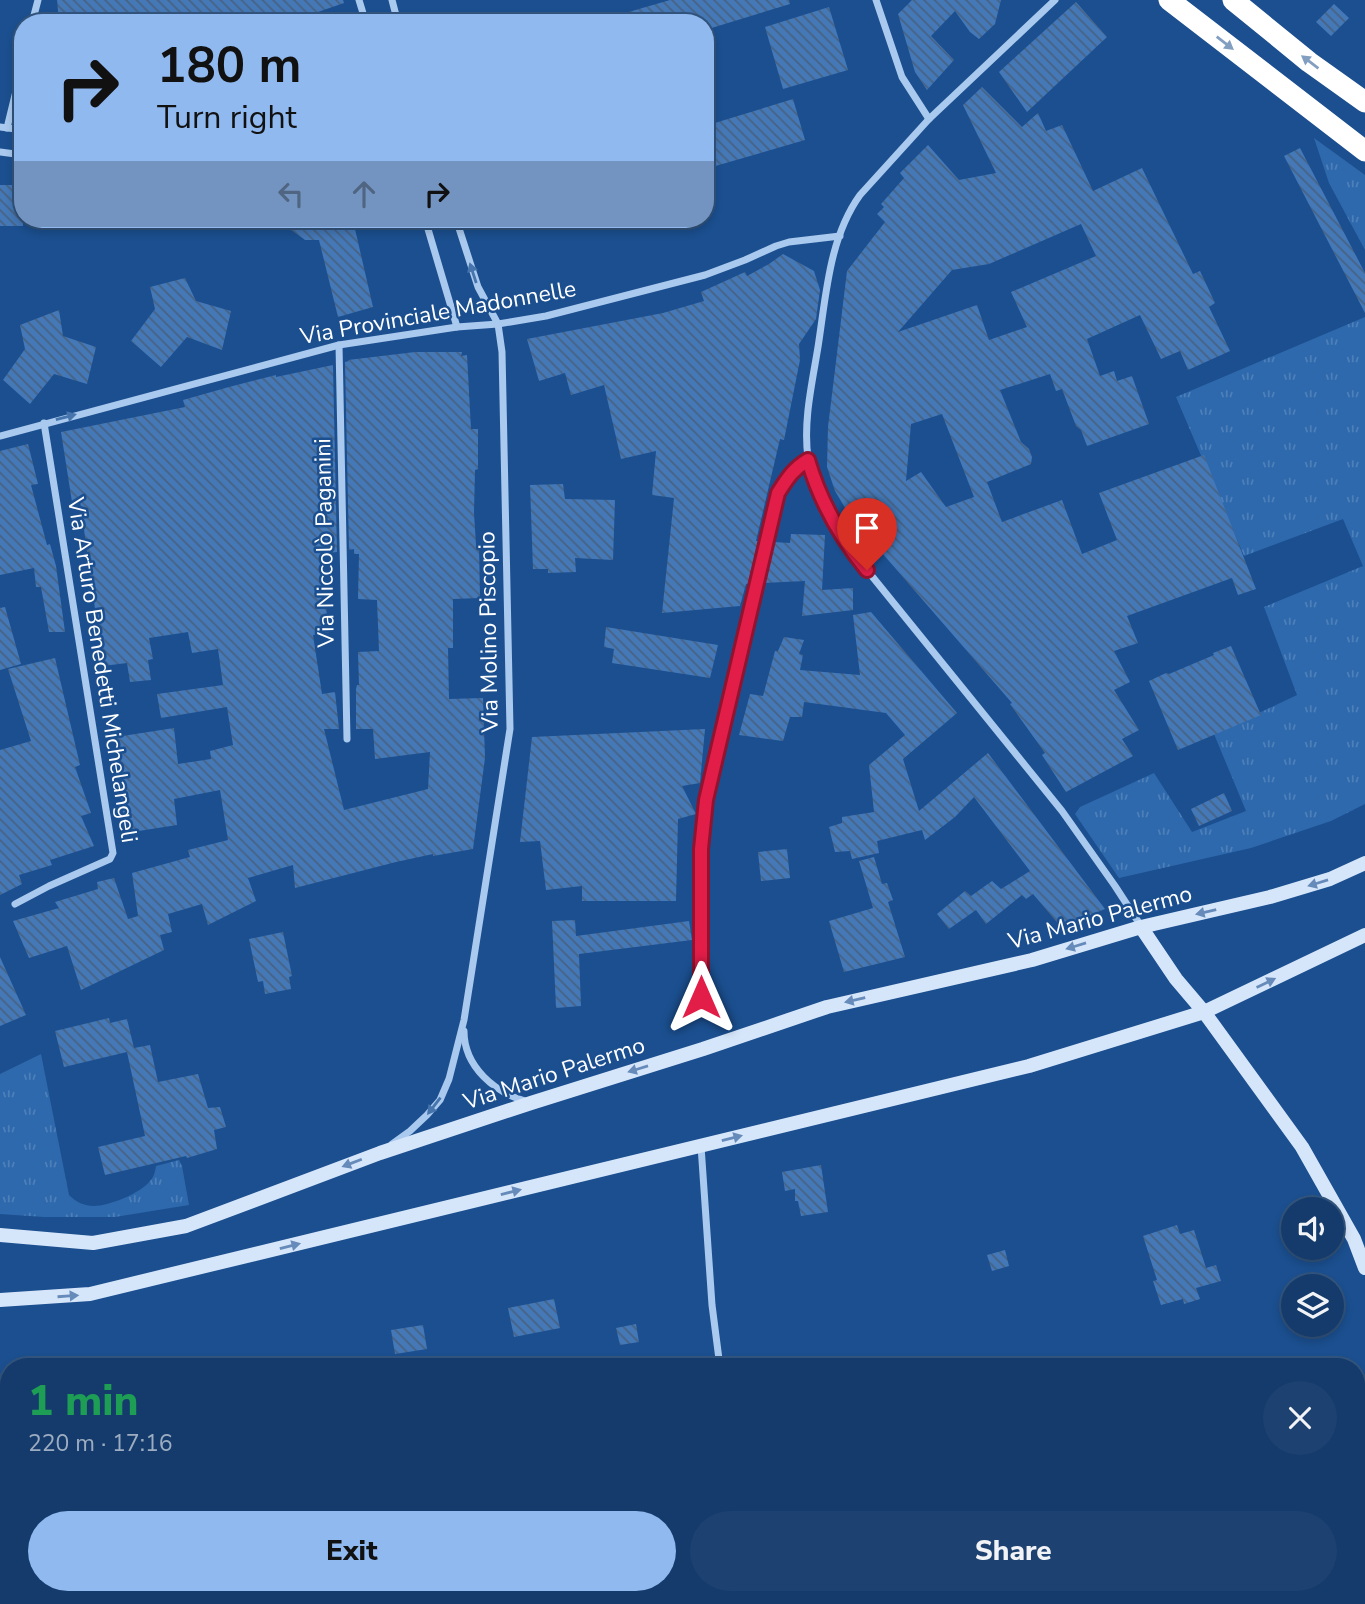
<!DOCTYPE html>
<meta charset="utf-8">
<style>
:root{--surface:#143b6b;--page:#1d4271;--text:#f1f3f6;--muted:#9dadc1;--line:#33557e;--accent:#90b9f0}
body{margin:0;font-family:"Nunito Sans",sans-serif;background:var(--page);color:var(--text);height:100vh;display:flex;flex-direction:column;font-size:26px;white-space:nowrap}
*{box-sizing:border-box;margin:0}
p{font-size:23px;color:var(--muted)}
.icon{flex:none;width:38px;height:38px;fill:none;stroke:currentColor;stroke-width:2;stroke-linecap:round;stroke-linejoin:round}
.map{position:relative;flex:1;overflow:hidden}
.panel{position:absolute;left:0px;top:1358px;width:1365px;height:247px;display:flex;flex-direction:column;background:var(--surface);border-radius:28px 28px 0 0;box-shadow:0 4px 10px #0003,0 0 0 2px var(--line)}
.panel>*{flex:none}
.top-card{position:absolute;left:14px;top:14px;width:700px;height:214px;border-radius:28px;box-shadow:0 4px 10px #0003,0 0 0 2px var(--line);background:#90b9f0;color:#111;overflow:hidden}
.buttons{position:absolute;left:1281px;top:1197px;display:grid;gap:14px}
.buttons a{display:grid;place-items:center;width:63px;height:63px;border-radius:50%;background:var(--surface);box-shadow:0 4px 10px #0003,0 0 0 2px var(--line);font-size:35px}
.pin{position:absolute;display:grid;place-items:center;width:60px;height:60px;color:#fff;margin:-72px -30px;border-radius:50% 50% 50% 0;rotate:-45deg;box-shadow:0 0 7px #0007}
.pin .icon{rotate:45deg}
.me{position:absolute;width:77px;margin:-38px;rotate:0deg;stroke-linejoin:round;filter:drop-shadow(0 0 5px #0008)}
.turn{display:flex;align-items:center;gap:24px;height:147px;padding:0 28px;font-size:32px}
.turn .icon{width:91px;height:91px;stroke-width:2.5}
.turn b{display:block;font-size:49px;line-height:60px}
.lanes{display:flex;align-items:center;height:66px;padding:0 28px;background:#0003;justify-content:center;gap:35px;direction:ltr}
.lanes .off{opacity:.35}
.round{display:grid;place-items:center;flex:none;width:74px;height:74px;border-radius:37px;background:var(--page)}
.overview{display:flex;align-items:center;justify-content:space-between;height:119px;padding:0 28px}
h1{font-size:42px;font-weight:800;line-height:52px;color:#1e9e55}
.action{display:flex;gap:14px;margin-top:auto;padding:14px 28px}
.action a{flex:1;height:80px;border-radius:42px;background:var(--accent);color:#111;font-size:28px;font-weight:800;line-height:80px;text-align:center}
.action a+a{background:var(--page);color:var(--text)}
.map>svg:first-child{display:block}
</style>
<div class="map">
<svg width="1365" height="1604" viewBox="0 0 1365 1604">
<defs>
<pattern id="grass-tufts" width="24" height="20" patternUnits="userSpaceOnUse" patternTransform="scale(1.75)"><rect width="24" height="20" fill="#2e69ad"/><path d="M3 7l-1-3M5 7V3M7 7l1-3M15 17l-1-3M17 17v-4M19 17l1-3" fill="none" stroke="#4d80b9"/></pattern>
<pattern id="building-back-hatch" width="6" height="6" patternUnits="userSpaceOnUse" patternTransform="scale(1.75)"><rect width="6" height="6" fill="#4478b7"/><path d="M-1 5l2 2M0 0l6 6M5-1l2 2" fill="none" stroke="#486282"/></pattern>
</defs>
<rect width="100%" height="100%" fill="#1b4f8f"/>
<g fill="url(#grass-tufts)">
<polygon points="1314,138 1365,175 1365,250 1329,183"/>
<polygon points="1365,317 1365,804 1331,821 1251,848 1119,878 1075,814 1080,807 1154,773 1192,832 1246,811 1214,734 1297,695 1264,607 1363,566 1343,519 1244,556 1176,397"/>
<path d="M41,1054L69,1195C76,1202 84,1206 94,1206C109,1206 141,1193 150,1181C154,1177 155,1172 156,1166L179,1160L182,1166L189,1205L115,1217H44L0,1214V1074Z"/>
</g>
<g fill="url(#building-back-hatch)" fill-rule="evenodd">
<polygon points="57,0 343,0 344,3 286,23 85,23 59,21"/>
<polygon points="670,0 789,0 790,4 705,30 705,23 608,23 608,18"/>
<polygon points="912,0 1001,0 995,24 979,39 970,32 955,11 931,36 954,60 927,90 915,72 898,14"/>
<polygon points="1076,2 1107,37 1027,112 999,72"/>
<polygon points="1334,4 1349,18 1331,36 1316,22"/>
<polygon points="829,7 848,70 783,89 765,27"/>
<path d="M982,87L1022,127L1038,113L1046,131L1062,125L1093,191L1142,168L1193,274L1200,271L1215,303L1209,307L1230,351L1188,370L1180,351L1161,359L1140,315L1087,339L1100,376L1114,371L1117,381L1132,376L1149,424L1087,446L1081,430L1076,426L1062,389L1056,391L1050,374L1000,390L1021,442L1029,449L1032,457L1031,464L987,482L1002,522L1062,500L1082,554L1117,540L1099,493L1204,455L1256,589L1238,595L1232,578L1127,616L1138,643L1114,651L1130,682L1114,690L1139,730L1122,739L1133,756L1066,792L1042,755L1045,753L1010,704L1012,703L850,516L835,491L827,467L828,427L847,271L885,222L877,214L884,207L881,204L904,178L900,173L928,145L959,180L996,173L963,105ZM1081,224L1096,256L1011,292L1027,327L989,340L977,305L898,332L952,270L989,264ZM942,414L974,497L946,507L921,472L906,481L911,424Z"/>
<polygon points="793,99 805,140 705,169 705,126"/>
<polygon points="1300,148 1365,273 1365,313 1284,156"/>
<rect x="0" y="185" width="23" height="41"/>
<polygon points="276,219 345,219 355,229 373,307 338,317 319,240 305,240"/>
<polygon points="783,254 814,271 820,290 816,319 799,344 800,360 784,440 780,439 756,541 760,541 751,583 746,584 740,606 662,613 674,498 652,495 656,451 621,459 604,385 571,395 565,373 539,381 527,339 663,313 704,301 701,292 745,272 747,276 769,264"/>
<polygon points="185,278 196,301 231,311 222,350 187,337 161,367 131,341 155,309 150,287"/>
<polygon points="59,310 63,336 96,347 87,384 54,374 30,404 3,380 25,349 20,325"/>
<polygon points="415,352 462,352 461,356 467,355 471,429 478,429 478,469 475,470 474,513 476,545 479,545 480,598 453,599 453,648 448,648 449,699 483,698 485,758 473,849 433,856 433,854 396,862 295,888 293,865 248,878 256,901 208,925 202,904 168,914 172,932 160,935 164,950 81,990 67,946 29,958 13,921 59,908 55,902 98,889 97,882 114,878 128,919 138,916 132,873 190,857 188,850 228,840 220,790 174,799 177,825 126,833 120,792 123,792 116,737 174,728 178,764 211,759 210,751 233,745 227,707 161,718 157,694 223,685 218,649 192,653 188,632 149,638 153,659 148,660 151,680 130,682 127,663 103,666 80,501 72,502 61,432 185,407 183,400 229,387 276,375 276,377 333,365 337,552 320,554 329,633 313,635 322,694 335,692 339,729 324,729 344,810 428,789 430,752 375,759 373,729 356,729 356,689 357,685 359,685 358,652 379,651 377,600 358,599 359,554 354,554 354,549 349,550 345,362 349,361 348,360"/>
<polygon points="28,444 38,484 31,485 47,545 50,544 56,566 65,632 49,632 41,587 36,587 34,568 0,575 0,451"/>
<polygon points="563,484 565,499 615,500 613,560 575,558 576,572 548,573 548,569 533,569 530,485"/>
<polygon points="791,534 825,535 822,590 853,588 853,610 802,616 805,581 763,583 773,542 790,543"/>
<polygon points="5,607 21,664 0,670 0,608"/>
<polygon points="871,612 957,713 903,759 919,811 988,753 1105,909 1061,927 1033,894 1026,899 1022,895 986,924 976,910 949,929 937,914 965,891 971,896 992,881 1001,889 1030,871 974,797 955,817 925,840 922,830 877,841 879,853 852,859 850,851 835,852 829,827 842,823 842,817 874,812 869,765 905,735 886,713 804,702 802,717 790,717 783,741 739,735 750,694 763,696 775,651 778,651 784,637 804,640 799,654 803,655 800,670 860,675 853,615"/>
<polygon points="606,627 718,645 710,678 612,663 614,649 604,647"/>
<polygon points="1231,646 1261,715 1178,750 1149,681 1166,673 1169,674 1214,655 1213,653"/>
<polygon points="55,658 80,765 75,767 91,813 81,816 94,846 50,860 52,865 19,875 22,884 0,895 0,750 31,741 8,669"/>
<polygon points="705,729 700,783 682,786 696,814 678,819 676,901 582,901 582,886 546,890 540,841 520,842 532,737"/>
<polygon points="1224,793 1232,811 1199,826 1191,809"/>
<polygon points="787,849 790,878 761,881 758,852"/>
<polygon points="874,857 882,884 887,883 893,900 888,902 905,957 844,972 829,921 873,908 859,861"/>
<polygon points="575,920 576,936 689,921 692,940 579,954 581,1006 556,1008 552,921"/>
<polygon points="283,932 292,976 289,977 291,989 265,994 263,981 258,982 249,939"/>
<polygon points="0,957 26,1015 0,1026"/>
<polygon points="109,1018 110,1023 127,1019 134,1048 150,1045 158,1082 198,1074 208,1108 220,1107 226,1127 214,1130 217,1149 187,1158 186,1156 105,1175 98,1147 145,1136 127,1052 64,1067 55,1031"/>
<polygon points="821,1165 828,1212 801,1216 798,1201 795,1201 795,1189 785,1191 782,1172"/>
<polygon points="1177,1225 1180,1234 1194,1230 1206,1268 1216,1265 1221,1281 1196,1288 1200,1299 1184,1304 1183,1299 1161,1305 1153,1281 1157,1280 1143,1236"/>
<polygon points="1005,1250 1009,1266 992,1271 987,1255"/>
<polygon points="554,1299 560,1328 514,1337 508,1308"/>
<polygon points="636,1324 639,1342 620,1345 616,1328"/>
<polygon points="423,1325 427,1349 395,1354 391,1330"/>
</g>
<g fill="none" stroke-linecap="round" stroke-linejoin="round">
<g stroke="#a9c9ee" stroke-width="7">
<polyline points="359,0 366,23"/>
<polyline points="392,0 398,23"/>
<polyline points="876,0 902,77 929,119"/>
<path d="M1055,0L929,119L860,195C829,238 826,296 818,347C812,384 803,421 808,458C812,493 835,526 854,554L1062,811L1115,886L1141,926"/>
<polyline points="32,23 38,0"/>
<polyline points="0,127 23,130"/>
<polyline points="7,128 23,62"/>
<polyline points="0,152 23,155"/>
<polyline points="425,219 457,327"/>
<polyline points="339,345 347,739"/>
<polyline points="0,436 339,345 457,327 498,324 546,316 705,275 745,260 776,246 789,242 840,236"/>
<polyline points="15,904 49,886 110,859 113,853 44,423"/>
<path d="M701,997V849L706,800L778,493C787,479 793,469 808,460"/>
<path d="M464,1031C464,1067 495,1093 528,1102"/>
<polyline points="392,1144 410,1131 427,1115 440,1100 449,1079 464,1020 510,729 502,352 498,324 478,287 456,219"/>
<polyline points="701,1146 712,1305 720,1367"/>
<polyline points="750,1596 751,1604"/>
</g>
<g stroke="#d6e6fa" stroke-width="14">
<polyline points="1141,927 1176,979 1204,1012 1302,1147 1354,1239 1365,1268"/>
<polyline points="0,1235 93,1243 186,1226 380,1153 531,1103 703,1049 827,1007 1032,960 1141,927 1270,897 1330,879 1365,863"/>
<polyline points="0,1300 90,1294 1029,1066 1204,1012 1365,935"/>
</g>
<g stroke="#fff" stroke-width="21">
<polyline points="1169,0 1365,151"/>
<polyline points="1233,0 1309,62 1365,102"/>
</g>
</g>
<defs><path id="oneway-solid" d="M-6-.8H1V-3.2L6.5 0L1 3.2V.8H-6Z" transform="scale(1.75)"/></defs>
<g fill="#829ec1">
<use href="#oneway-solid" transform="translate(1225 43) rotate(38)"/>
<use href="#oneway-solid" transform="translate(1310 62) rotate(-143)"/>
</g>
<g fill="#4674ac">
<use href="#oneway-solid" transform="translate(473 273) rotate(-108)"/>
<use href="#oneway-solid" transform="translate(66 417) rotate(-15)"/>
<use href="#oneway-solid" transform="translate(434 1106) rotate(128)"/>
</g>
<g fill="#668bba">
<use href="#oneway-solid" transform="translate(1318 883) rotate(163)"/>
<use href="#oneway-solid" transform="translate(1206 912) rotate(167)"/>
<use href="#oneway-solid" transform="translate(1076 946) rotate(163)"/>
<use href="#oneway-solid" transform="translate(1266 983) rotate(-26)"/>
<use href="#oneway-solid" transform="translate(855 1000) rotate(167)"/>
<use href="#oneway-solid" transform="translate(638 1069) rotate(163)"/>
<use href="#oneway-solid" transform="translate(732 1138) rotate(-14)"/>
<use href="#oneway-solid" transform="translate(352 1163) rotate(159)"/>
<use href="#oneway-solid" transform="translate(511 1192) rotate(-14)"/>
<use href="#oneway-solid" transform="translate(290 1246) rotate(-14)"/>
<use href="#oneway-solid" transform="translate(68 1296) rotate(-4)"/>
</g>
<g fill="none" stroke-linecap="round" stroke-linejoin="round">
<defs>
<path id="route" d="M701,997V849L706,800L778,493C787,479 793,469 808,460C820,501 840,537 867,570"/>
</defs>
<use href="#route" stroke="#92132f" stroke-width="18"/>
<use href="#route" stroke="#e11d48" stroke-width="12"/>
</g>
<g text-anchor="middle" stroke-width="5" stroke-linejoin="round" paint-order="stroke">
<g font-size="23" fill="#fff" stroke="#1b4f8f">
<text transform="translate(438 312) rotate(-10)" y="8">Via Provinciale Madonnelle</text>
<text transform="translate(324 543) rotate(-91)" y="8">Via Niccolò Paganini</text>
<text transform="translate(488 632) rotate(-91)" y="8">Via Molino Piscopio</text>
<text transform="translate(103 670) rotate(81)" y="8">Via Arturo Benedetti Michelangeli</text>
<text transform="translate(1100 917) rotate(-15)" y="8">Via Mario Palermo</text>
<text transform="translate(554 1073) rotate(-18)" y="8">Via Mario Palermo</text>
</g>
</g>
</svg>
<div class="buttons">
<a><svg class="icon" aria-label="sound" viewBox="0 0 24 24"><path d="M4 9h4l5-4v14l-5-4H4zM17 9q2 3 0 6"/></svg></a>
<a><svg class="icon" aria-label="layers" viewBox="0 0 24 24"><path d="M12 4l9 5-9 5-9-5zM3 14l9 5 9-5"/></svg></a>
</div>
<div class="pin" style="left:867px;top:570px;background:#d93025"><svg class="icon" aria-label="arrive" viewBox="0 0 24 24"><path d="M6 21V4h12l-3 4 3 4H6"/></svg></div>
<svg class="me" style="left:701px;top:997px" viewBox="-20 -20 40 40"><path d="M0-17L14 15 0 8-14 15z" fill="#e11d48" stroke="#fff" stroke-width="4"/></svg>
<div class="top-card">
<div class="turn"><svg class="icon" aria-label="right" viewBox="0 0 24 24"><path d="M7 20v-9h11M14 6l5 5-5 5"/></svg><div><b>180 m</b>Turn right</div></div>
<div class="lanes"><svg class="icon off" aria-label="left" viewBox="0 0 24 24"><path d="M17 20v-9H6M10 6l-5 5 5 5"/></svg><svg class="icon off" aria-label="ahead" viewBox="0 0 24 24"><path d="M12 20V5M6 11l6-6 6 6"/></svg><svg class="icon" aria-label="right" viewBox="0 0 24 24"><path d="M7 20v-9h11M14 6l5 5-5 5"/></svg></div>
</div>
<section class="panel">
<div class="overview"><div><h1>1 min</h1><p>220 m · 17:16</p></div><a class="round"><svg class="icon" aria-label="close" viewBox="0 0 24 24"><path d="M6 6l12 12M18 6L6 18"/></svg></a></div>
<div class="action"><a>Exit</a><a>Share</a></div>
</section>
</div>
